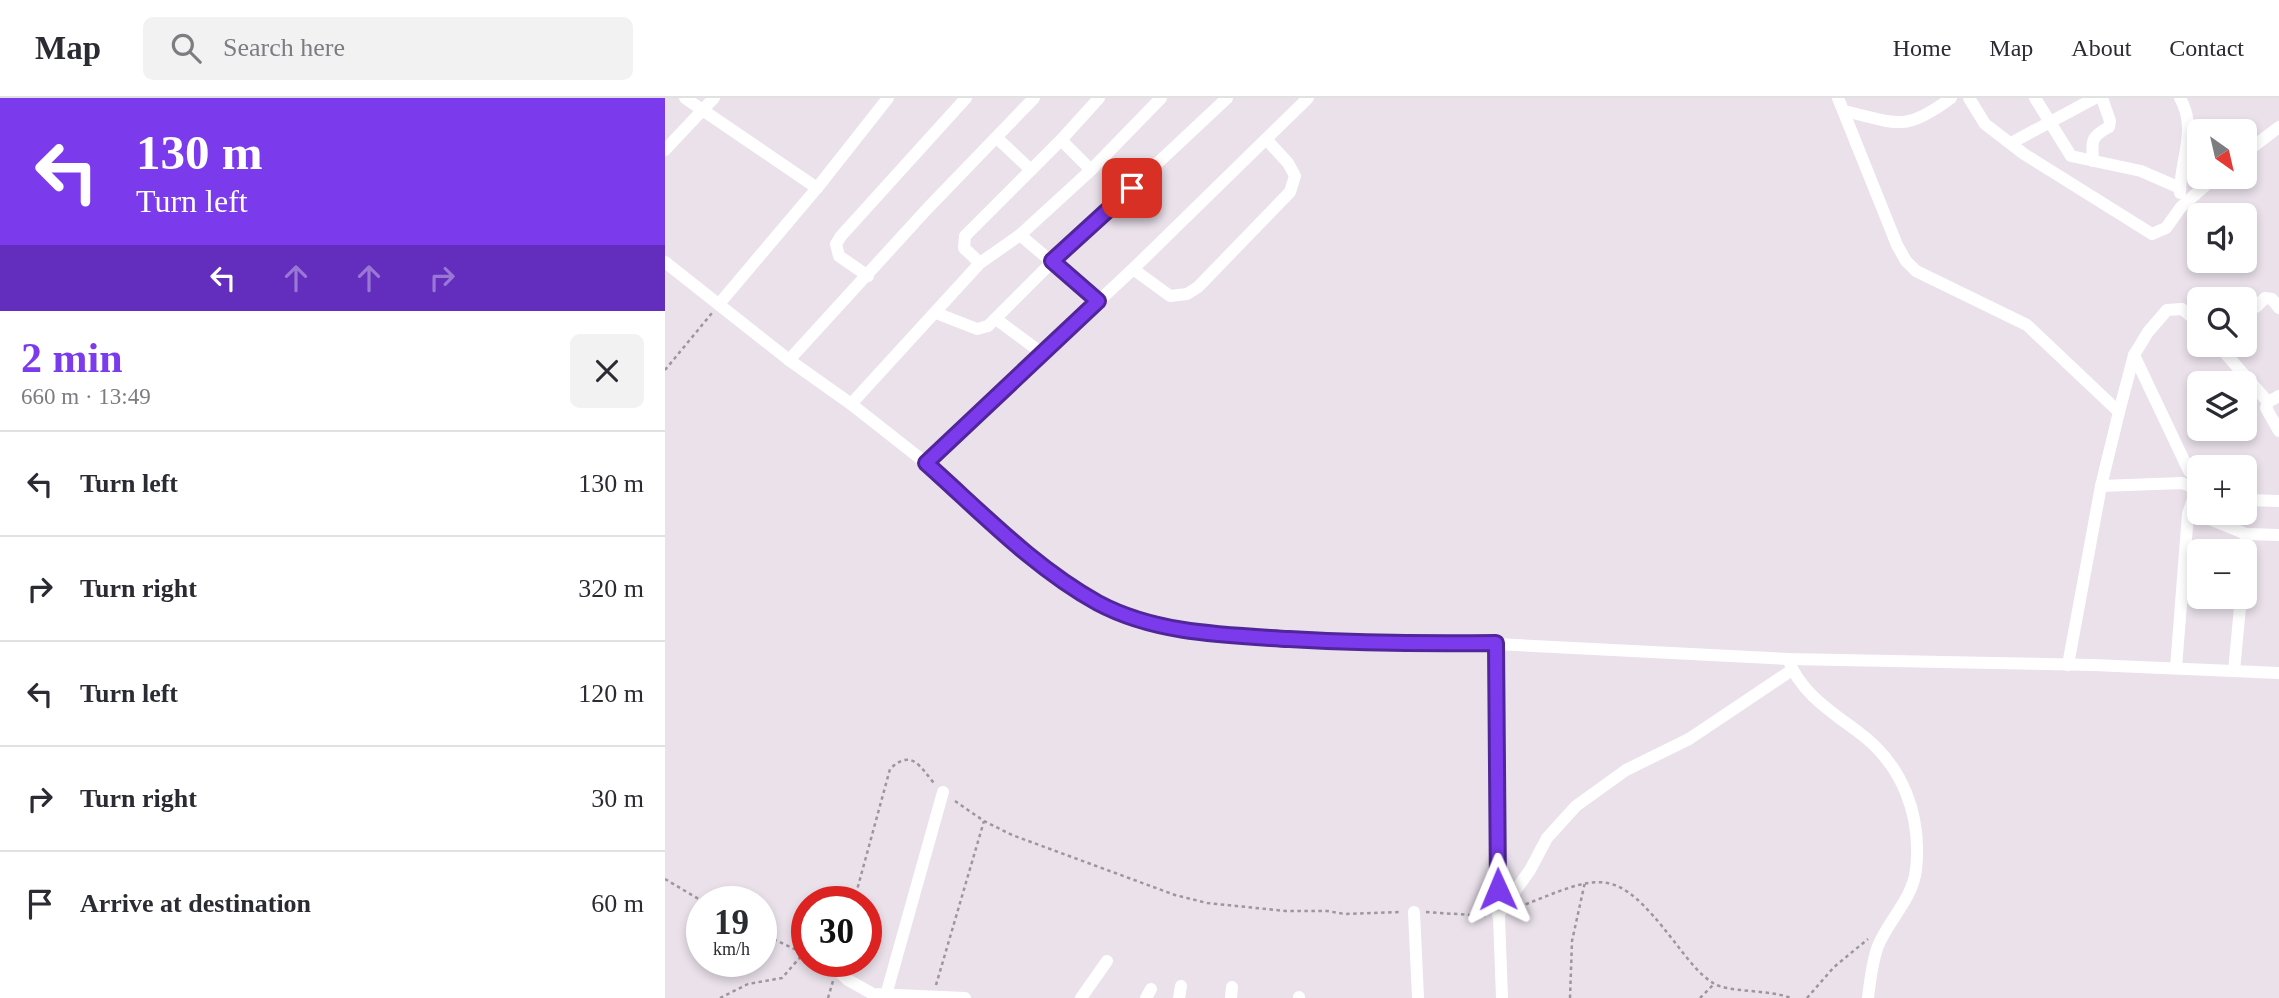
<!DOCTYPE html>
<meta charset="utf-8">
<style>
:root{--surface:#fff;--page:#f2f2f3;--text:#2b2b33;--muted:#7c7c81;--line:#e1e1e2;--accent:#7c3aed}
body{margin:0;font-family:"Times New Roman",serif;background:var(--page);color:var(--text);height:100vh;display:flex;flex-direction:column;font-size:26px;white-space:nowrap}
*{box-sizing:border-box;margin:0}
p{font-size:23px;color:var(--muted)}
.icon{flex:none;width:38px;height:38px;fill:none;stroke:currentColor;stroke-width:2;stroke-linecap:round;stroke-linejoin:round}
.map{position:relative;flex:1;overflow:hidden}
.panel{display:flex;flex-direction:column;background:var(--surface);width:665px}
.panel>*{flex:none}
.top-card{background:#7c3aed;color:#fff;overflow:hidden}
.needle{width:46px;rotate:146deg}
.tools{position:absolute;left:1522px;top:21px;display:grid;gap:14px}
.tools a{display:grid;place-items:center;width:70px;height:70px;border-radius:10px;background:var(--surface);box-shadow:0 4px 10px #0003;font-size:35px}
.speed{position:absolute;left:21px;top:788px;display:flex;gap:14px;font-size:35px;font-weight:700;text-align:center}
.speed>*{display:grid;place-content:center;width:91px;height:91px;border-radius:50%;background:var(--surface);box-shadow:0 4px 10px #0003;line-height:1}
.speed small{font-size:18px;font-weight:400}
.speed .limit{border:10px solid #d22;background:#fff;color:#111}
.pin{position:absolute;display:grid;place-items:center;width:60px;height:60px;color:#fff;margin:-30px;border-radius:14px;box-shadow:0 4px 10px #0006}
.me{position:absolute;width:77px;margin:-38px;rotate:359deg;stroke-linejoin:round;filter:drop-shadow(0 0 5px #0008)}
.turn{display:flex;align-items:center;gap:24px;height:147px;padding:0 21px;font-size:32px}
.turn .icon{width:91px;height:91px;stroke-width:2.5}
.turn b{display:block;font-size:49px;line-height:60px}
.lanes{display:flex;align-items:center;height:66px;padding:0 21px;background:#0003;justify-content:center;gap:35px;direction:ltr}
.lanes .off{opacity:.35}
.round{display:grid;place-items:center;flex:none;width:74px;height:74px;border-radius:10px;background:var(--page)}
.overview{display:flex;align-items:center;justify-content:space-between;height:119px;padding:0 21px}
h1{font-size:42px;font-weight:800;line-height:52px;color:var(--accent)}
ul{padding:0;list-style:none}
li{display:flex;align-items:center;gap:21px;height:105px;padding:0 21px;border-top:2px solid var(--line)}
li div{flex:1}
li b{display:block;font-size:26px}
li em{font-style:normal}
header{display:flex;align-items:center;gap:42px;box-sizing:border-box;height:98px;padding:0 35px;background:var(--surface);border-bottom:2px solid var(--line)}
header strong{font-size:33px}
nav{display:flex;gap:38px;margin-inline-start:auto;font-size:24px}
.search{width:490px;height:63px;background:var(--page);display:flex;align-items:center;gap:18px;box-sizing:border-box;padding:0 24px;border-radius:10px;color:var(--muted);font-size:26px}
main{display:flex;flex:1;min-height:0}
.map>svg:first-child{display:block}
</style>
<header>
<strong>Map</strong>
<div class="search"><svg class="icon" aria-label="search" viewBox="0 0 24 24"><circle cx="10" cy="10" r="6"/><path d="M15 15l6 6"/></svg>Search here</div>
<nav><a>Home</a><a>Map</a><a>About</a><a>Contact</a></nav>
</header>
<main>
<section class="panel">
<div class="top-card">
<div class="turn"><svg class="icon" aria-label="left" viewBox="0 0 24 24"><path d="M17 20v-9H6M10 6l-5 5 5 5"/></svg><div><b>130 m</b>Turn left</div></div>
<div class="lanes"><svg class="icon" aria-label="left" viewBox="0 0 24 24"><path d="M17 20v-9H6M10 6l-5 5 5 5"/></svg><svg class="icon off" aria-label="ahead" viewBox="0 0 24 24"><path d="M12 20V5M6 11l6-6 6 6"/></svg><svg class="icon off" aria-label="ahead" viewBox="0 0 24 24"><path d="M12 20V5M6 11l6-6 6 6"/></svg><svg class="icon off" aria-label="right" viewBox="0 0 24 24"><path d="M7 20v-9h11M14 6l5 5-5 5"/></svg></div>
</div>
<div class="overview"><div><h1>2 min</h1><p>660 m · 13:49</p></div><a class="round"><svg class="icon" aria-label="close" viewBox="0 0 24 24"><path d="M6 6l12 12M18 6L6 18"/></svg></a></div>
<ul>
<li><svg class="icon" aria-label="left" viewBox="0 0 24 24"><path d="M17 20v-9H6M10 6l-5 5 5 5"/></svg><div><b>Turn left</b></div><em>130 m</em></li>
<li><svg class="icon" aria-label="right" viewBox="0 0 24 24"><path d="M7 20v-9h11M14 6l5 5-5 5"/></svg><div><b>Turn right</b></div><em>320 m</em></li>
<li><svg class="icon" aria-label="left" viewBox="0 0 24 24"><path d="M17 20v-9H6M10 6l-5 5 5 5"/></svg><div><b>Turn left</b></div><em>120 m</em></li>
<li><svg class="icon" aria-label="right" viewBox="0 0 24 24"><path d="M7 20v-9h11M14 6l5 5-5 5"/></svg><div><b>Turn right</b></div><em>30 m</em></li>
<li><svg class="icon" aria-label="arrive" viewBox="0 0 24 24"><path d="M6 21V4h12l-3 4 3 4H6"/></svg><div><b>Arrive at destination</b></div><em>60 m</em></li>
</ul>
</section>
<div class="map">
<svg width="1614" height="900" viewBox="0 0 1614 900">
<rect width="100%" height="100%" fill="#eae1eb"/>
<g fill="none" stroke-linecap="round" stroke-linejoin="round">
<g stroke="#9c969d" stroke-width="2.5" stroke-dasharray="3.5 3.5" stroke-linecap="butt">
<polyline points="0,272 47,215"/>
<polyline points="290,703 319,723 347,737 510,797 542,805 621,813 662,813 680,816 737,814"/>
<polyline points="0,781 37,803"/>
<path d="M189,803L225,671C247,650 255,669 269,685"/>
<path d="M854,809C937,776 949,766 1008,842C1020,857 1032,875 1048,885C1063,895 1103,891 1126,900"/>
<polyline points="761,814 821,818"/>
<polyline points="96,835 142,857"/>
<polyline points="271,887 319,723"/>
<polyline points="55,900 83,886 117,880 138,856"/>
<polyline points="163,900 168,883"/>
<polyline points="905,900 907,843 920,784"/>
<polyline points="1035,900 1049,886"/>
<polyline points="1142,900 1169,869 1203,841"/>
</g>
<g stroke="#fff" stroke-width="12">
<polyline points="20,0 152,90"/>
<polyline points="1173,0 1232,147 1241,163 1251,173 1362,227 1454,314 1436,388 1403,567"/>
<polyline points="1304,0 1320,26 1359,56 1487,136 1501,130 1516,109 1550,79"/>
<polyline points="1370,0 1406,58 1476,73 1515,90"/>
<path d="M1515,0C1533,31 1515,61 1515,95"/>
<path d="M1179,13C1233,25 1239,35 1286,0"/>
<polyline points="332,40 366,72"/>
<polyline points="396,42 426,72"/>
<polyline points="1346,45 1430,0"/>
<polyline points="0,52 49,0"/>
<polyline points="1580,55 1614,29"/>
<path d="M1428,63C1427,43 1425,39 1444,29L1445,23L1437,0"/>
<polyline points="355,137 433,203"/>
<polyline points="0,164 124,262 186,306 261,365 376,467 434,505 482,524 512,531 556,537 730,547 831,546 1123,561 1428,567 1614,575"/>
<polyline points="315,165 299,150 300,138 396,42 434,0"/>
<polyline points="468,171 505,198 522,196 533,189 625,94 630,78 623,65 601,41"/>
<polyline points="203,178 174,158 171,146 176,138 301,0"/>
<polyline points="54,206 152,90 223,0"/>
<polyline points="1591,209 1600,200 1607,201 1614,210"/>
<polyline points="271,215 312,231 323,228 387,164 562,0"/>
<polyline points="331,221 378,256"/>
<polyline points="1553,247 1603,304"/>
<polyline points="1469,257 1524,373 1535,382"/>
<polyline points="124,262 262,111 369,0"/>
<polyline points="1614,298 1603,304 1601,310 1614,333"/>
<polyline points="186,306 315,165 355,137 426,72 496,0"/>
<polyline points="1454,314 1469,257 1483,234 1502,212 1517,211 1535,226"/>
<polyline points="261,365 468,171 643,0"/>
<polyline points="1436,388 1517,385 1525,388 1530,395 1523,416 1511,570"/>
<polyline points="1580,402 1614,403"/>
<polyline points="1523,416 1542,420 1581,436"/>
<polyline points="1580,453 1581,436 1614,437"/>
<polyline points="831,546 832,764 837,900"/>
<path d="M1123,561C1135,594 1165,613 1192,633C1238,666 1257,718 1251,772C1247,802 1224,821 1213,848C1207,864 1205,883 1203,900"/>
<polyline points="1569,573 1576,499"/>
<polyline points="749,814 753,900"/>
<polyline points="833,817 865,772 882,740 911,708 961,672 1024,641 1127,572"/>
<polyline points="171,871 183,882 208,896 300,900"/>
<polyline points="221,897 278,694"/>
<polyline points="416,900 442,863"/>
<polyline points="481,900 486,891"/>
<polyline points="514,900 516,888"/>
<polyline points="566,900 567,889"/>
<polyline points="634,900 634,899"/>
</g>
</g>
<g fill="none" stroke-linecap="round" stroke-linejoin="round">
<defs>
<path id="route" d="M467,90L387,163L433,203L261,365C315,413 368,469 433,505C491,536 560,537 624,541C693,545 762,546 831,545L833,791"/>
</defs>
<use href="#route" stroke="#51269a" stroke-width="18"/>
<use href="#route" stroke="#7c3aed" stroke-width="12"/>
</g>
</svg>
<div class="tools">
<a><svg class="needle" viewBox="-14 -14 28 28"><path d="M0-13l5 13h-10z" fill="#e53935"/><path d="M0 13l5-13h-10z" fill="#7c7c81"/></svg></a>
<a><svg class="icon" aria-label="sound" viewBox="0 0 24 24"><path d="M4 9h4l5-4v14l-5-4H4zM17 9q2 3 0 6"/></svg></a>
<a><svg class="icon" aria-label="search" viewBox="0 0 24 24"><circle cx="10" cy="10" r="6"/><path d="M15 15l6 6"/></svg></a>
<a><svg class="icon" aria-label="layers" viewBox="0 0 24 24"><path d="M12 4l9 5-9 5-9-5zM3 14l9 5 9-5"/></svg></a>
<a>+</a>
<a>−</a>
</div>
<div class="speed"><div>19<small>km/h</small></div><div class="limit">30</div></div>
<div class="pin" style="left:467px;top:90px;background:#d93025"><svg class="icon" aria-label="arrive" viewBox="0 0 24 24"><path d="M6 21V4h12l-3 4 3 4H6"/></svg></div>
<svg class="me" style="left:833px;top:791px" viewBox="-20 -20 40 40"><path d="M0-17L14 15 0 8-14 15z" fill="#7c3aed" stroke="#fff" stroke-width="4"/></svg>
</div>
</main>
